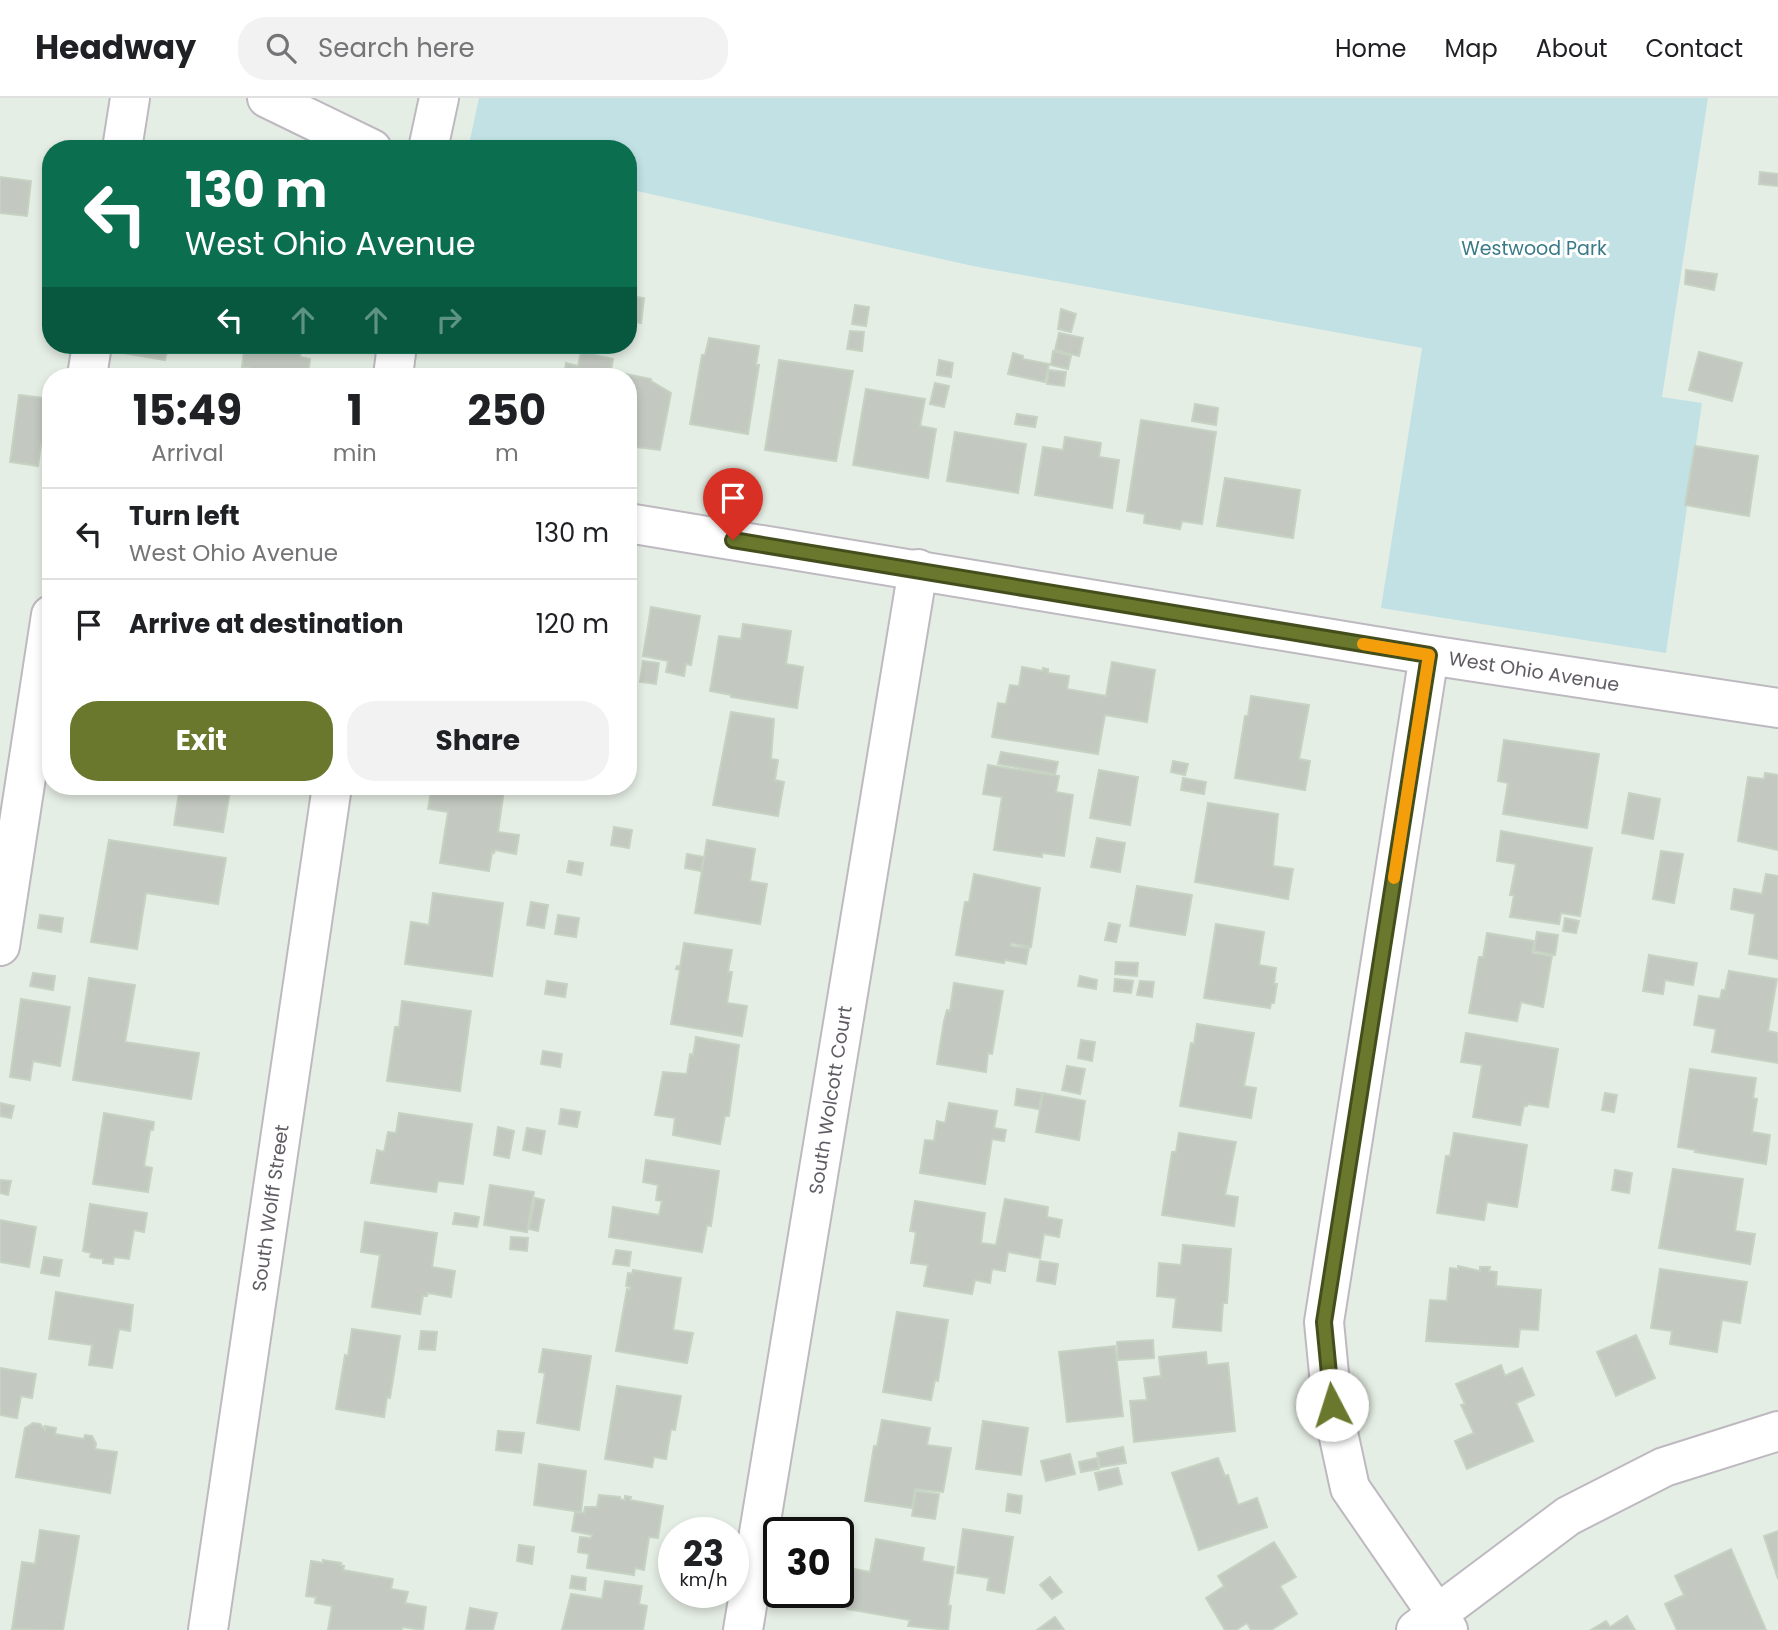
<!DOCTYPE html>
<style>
:root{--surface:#fff;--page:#f2f2f2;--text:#202124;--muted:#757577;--line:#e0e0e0;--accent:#69782c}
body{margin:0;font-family:Poppins,sans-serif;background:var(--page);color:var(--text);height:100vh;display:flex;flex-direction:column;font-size:26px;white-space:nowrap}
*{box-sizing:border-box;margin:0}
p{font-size:23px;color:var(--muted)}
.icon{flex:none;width:38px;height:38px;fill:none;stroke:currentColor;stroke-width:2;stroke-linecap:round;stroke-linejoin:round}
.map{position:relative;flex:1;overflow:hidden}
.panel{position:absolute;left:42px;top:270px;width:595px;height:427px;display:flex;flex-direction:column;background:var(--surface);border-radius:28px;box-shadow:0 4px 10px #0003}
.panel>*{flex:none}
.hud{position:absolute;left:42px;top:42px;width:595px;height:214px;border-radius:28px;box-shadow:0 4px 10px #0003;background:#0b6e4f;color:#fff;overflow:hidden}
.speed{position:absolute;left:658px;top:1419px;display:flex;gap:14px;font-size:35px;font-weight:700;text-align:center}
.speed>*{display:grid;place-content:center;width:91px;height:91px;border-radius:50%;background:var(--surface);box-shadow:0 4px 10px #0003;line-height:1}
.speed small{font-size:18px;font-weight:400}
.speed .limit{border:4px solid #111;border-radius:10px;background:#fff;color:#111}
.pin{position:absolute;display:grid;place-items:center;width:60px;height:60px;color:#fff;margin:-72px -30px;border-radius:50% 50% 50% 0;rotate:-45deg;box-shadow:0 0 7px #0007}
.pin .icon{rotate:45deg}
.me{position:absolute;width:77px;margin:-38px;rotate:355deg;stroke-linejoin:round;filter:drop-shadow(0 0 5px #0008)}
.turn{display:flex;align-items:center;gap:24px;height:147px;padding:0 28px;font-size:32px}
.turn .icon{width:91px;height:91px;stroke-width:2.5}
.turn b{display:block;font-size:49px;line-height:60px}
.lanes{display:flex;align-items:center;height:66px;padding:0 28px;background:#0003;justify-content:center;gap:35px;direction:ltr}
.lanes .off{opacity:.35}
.eta{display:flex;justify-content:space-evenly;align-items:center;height:119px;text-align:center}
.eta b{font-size:42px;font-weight:700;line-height:49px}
.primary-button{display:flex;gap:14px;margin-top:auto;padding:14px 28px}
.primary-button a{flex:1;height:80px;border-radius:28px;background:var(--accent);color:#fff;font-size:28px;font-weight:700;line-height:80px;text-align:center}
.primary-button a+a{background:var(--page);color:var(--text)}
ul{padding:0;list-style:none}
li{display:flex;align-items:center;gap:21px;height:91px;padding:0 28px;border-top:2px solid var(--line)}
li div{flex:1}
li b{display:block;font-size:26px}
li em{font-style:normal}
header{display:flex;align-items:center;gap:42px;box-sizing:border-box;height:98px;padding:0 35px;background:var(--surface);border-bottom:2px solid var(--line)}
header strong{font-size:33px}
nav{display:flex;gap:38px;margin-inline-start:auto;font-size:24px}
.search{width:490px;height:63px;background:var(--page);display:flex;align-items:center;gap:18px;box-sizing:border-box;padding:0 24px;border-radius:28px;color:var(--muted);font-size:26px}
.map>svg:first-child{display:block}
</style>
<header>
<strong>Headway</strong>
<div class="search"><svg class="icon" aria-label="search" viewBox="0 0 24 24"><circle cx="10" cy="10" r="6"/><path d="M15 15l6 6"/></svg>Search here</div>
<nav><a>Home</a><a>Map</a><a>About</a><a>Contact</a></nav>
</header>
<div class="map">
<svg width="1778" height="1532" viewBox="0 0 1778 1532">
<rect width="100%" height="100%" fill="#e5eee4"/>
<polygon fill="#c1e1e5" points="479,0 1708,0 1662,299 1702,305 1666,555 1381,510 1422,250 973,168 628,91 628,51 468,51"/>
<g fill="#c3c9c0" stroke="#c6d2c2" stroke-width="2">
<polygon points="1760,74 1778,76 1778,88 1759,86"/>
<polygon points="0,79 31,83 27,118 0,115"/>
<polygon points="1686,172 1717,176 1714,192 1685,186"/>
<polygon points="628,198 644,200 641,225 628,223"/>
<polygon points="855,207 869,209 866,228 852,226"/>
<polygon points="1061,211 1076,216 1071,234 1058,231"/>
<polygon points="850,233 864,234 862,253 847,251"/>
<polygon points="1059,235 1083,240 1079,258 1055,252"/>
<polygon points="709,240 759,248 756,267 759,267 748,336 690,326 702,257 705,257"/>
<polygon points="118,247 168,247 165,262 117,254"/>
<polygon points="219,247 301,247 300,259 310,261 308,277 297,275 296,278 242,269 244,254 218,250"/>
<polygon points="1053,253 1071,258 1068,271 1051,267"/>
<polygon points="581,254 613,261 611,273 651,281 651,283 671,295 660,352 628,348 628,278 564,278 566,265 578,268"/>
<polygon points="1699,254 1742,265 1732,303 1689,292"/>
<polygon points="1013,255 1023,258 1023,261 1049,266 1045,284 1008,276"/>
<polygon points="779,262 853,273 836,363 765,352"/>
<polygon points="939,262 953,265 951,279 937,277"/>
<polygon points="1049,272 1066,274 1064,288 1047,286"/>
<polygon points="935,285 949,288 944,309 930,306"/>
<polygon points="866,291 925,301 920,328 936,331 928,380 853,367"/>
<polygon points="19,297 51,301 51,347 41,346 38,368 10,364"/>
<polygon points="1195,306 1218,310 1216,327 1192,323"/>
<polygon points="1017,316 1037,319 1035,329 1015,326"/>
<polygon points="1141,322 1216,334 1202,426 1182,423 1180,431 1144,425 1145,416 1127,413"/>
<polygon points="955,334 1026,346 1018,395 947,383"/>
<polygon points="1065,339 1101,345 1099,359 1119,362 1112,410 1035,397 1043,349 1063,352"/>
<polygon points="1695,348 1758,358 1749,418 1685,407"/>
<polygon points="1225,380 1300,392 1293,440 1217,428"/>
<polygon points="651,509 700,518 691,567 686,566 684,578 666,574 668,563 643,558"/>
<polygon points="743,526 791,533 786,566 803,569 797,610 731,599 731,597 710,593 719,538 741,541"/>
<polygon points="643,563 659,565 656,586 640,584"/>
<polygon points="1112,564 1155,572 1147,624 1105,617 1098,656 992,639 998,605 1006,606 1010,587 1019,588 1022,569 1043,573 1043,570 1048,571 1048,575 1069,578 1067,591 1106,598"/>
<polygon points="1251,598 1309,607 1299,661 1310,663 1305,692 1235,680 1245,618 1248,618"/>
<polygon points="731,614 774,621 771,661 778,662 775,682 784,684 778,718 713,707"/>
<polygon points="1504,642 1599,656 1587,730 1503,716 1508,685 1498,683"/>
<polygon points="1001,654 1058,664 1055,676 998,666"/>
<polygon points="1173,663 1188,666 1185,677 1171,674"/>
<polygon points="988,667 1059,678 1056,694 1073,697 1064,758 1042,755 1042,759 994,752 1002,699 983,696"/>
<polygon points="1099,672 1138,679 1130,727 1090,720"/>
<polygon points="1765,675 1778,677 1778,752 1738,743 1748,679 1764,681"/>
<polygon points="1183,680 1206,684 1204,696 1181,692"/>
<polygon points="180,688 236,688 235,693 230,693 223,734 174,727"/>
<polygon points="432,688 477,688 504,692 498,734 519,737 516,756 495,752 494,755 492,754 489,773 440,765 448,714 428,711"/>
<polygon points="1629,695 1660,701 1653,741 1622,735"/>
<polygon points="1208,705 1278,716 1273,768 1293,771 1288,801 1195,784"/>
<polygon points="614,729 632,732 629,750 611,747"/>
<polygon points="1501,733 1592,750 1580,818 1561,815 1559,826 1510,819 1514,797 1510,797 1516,766 1497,763"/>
<polygon points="1097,740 1125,745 1120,774 1091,769"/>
<polygon points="109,742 226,760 218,806 146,795 137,851 91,844"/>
<polygon points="707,742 755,751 750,783 767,786 760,826 695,815"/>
<polygon points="1661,753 1683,756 1674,805 1653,801"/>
<polygon points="687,756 704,759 701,773 685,770"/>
<polygon points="569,763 583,765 581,777 567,774"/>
<polygon points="974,776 1040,790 1031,849 1011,845 1011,848 1029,850 1026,866 1005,862 1004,865 956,857 965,804 969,804"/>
<polygon points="1766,776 1778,778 1778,861 1749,856 1755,816 1731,811 1734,791 1762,796"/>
<polygon points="1137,788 1192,797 1185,837 1130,828"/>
<polygon points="433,795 503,805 492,878 405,866 411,824 429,827"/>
<polygon points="531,804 548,807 544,830 527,827"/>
<polygon points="40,817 63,820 61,834 38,830"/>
<polygon points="558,817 579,820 576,839 555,836"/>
<polygon points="1565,820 1579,823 1576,835 1563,833"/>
<polygon points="1109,825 1120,827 1116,844 1105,842"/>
<polygon points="1216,826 1264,834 1259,867 1276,870 1274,886 1277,886 1274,905 1271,905 1270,910 1204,900"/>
<polygon points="1537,834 1558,837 1555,857 1534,853"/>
<polygon points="1487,835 1534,843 1532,855 1552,858 1543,909 1521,904 1517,923 1469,915 1479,859 1483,859"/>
<polygon points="684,845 732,852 728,874 732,874 727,905 747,908 742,938 671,926 680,872 676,871 677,868 680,869"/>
<polygon points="1649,857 1697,865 1693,887 1665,882 1663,896 1643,893"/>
<polygon points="1116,864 1138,865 1137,878 1115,876"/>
<polygon points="1729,873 1777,881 1768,933 1778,935 1778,965 1712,954 1716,931 1694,927 1699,898 1720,901 1722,892 1725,892"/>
<polygon points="33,875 55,878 53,892 30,888"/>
<polygon points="1080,878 1097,882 1096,891 1078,888"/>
<polygon points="89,880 135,887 125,944 199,955 191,1001 73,982"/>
<polygon points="1115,881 1133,883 1131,895 1114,893"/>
<polygon points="547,883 567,886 565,899 545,896"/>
<polygon points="1140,883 1154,884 1152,899 1137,897"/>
<polygon points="954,885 1003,893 992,956 988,955 986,974 937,966 944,923 947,912 950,913"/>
<polygon points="21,901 70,909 60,968 33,963 30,982 10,979"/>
<polygon points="402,903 471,913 460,993 387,983 395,929 399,929"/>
<polygon points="1197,926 1254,935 1244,988 1256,990 1251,1020 1180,1008 1191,945 1194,946"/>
<polygon points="1466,935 1558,951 1548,1009 1528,1006 1527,1008 1524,1008 1520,1027 1473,1019 1482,967 1461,964"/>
<polygon points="696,939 739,947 729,1018 725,1018 720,1046 673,1037 675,1020 655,1017 663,974 687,976 690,956 693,957"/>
<polygon points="1081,942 1095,944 1092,963 1078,960"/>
<polygon points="543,953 562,956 560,969 541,966"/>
<polygon points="1067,968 1085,971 1080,996 1062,992"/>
<polygon points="1690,971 1756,980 1753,1000 1757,1001 1752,1034 1770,1037 1766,1066 1695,1054 1696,1052 1678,1049"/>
<polygon points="1017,991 1042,995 1039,1011 1015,1007"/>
<polygon points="1043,995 1085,1003 1079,1042 1036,1034"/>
<polygon points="1605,995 1617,997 1614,1014 1602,1012"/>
<polygon points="0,1005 14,1008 11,1020 0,1018"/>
<polygon points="949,1005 997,1013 994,1030 1006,1032 1004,1043 992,1041 985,1086 920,1075 925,1042 934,1043 937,1023 945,1025"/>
<polygon points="561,1011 580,1014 577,1029 559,1026"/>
<polygon points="104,1015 154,1024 153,1032 150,1032 144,1068 152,1070 148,1094 93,1086"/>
<polygon points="399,1015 472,1026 463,1086 438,1083 436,1094 371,1085 377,1052 384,1054 388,1034 396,1035"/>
<polygon points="498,1029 514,1033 509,1060 494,1057"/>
<polygon points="527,1030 545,1033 541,1056 523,1052"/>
<polygon points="1179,1035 1236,1044 1225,1097 1238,1099 1234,1128 1162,1117 1172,1054 1176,1054"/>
<polygon points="1454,1035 1527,1047 1517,1109 1487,1104 1484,1122 1437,1115 1446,1058 1450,1058"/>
<polygon points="646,1062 719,1073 711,1128 707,1127 702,1154 609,1139 613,1109 659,1117 662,1103 656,1102 658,1087 643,1084"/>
<polygon points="1673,1071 1743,1081 1735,1133 1755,1136 1750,1166 1659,1150"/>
<polygon points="1615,1072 1632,1075 1629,1095 1612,1092"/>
<polygon points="0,1082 11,1083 8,1097 0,1095"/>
<polygon points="490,1087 534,1094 527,1134 484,1127"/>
<polygon points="535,1100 544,1102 538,1133 529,1131"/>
<polygon points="1005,1101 1048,1109 1047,1119 1062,1122 1059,1139 1044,1136 1040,1160 1008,1154 1005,1173 992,1171 990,1185 975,1182 972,1196 924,1188 928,1167 911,1165 916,1134 910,1133 915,1103 985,1115 981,1145 996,1147"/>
<polygon points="90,1106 147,1115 144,1134 134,1132 129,1161 114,1159 113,1166 103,1165 103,1161 90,1159 91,1155 83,1153"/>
<polygon points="455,1115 479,1119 477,1129 453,1126"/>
<polygon points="0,1122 36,1129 29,1169 0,1164"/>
<polygon points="365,1124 437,1135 432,1169 455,1173 451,1199 428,1195 427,1198 423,1198 420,1216 372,1209 380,1157 361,1154"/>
<polygon points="511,1139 528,1140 527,1153 510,1151"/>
<polygon points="1183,1147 1231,1151 1227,1205 1223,1205 1221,1233 1173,1229 1176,1200 1157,1198 1159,1165 1181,1167"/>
<polygon points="616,1152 631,1154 629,1168 613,1166"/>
<polygon points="44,1159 62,1162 59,1178 41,1175"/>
<polygon points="1040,1163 1058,1166 1055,1186 1037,1183"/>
<polygon points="1458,1168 1480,1173 1480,1169 1490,1169 1489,1173 1497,1174 1496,1188 1541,1192 1538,1232 1520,1231 1518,1249 1426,1243 1430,1202 1447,1203 1450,1170 1458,1171"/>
<polygon points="1660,1171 1747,1184 1740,1225 1722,1222 1717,1254 1670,1246 1672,1233 1651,1230"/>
<polygon points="633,1172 681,1180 673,1232 693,1235 687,1265 616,1253 627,1191 630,1192 630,1189 626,1188 628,1175 632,1176"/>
<polygon points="56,1194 133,1207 130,1233 119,1231 112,1270 89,1267 92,1247 49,1241"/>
<polygon points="897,1214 948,1222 938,1283 935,1282 931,1302 883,1294"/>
<polygon points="352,1231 400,1238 390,1300 387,1299 384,1319 336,1311 345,1257 348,1258"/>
<polygon points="421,1233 437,1234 435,1252 419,1251"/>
<polygon points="1636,1237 1655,1280 1616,1298 1597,1254"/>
<polygon points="1153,1242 1154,1260 1118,1262 1117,1244"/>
<polygon points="1115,1248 1123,1318 1067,1324 1059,1254"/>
<polygon points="543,1251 591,1258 579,1332 537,1325 545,1275 539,1274"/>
<polygon points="1206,1254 1207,1267 1228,1265 1235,1333 1134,1344 1130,1303 1147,1302 1144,1280 1161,1278 1159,1259"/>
<polygon points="1501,1267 1505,1278 1522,1270 1534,1297 1516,1305 1533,1343 1467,1371 1455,1343 1474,1335 1461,1307 1465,1306 1456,1286"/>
<polygon points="0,1270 36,1276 32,1300 21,1298 17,1320 0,1317"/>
<polygon points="617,1288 681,1298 675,1332 671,1331 666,1361 654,1359 652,1369 605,1361"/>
<polygon points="882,1322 930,1330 927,1347 951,1350 943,1394 915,1391 912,1410 865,1403 874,1348 877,1348"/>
<polygon points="983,1323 1028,1330 1021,1377 976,1371"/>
<polygon points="33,1325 40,1326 45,1332 45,1328 56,1330 55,1336 84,1341 85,1337 92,1338 96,1346 95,1351 117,1354 110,1395 16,1379 25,1330"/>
<polygon points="498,1333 524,1335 521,1355 496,1352"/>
<polygon points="1123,1349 1126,1365 1100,1369 1097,1355"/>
<polygon points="1070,1356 1075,1376 1046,1383 1041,1363"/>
<polygon points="1097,1360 1099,1371 1081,1374 1079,1364"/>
<polygon points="1218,1360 1225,1378 1228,1377 1238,1407 1257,1400 1267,1429 1199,1452 1172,1375"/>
<polygon points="539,1366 586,1373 581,1414 534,1407"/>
<polygon points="1118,1370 1122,1386 1099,1392 1095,1375"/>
<polygon points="916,1393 939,1396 935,1421 912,1418"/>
<polygon points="1008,1396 1022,1398 1020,1415 1006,1413"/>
<polygon points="599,1397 620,1399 620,1401 625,1402 625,1398 631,1399 630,1402 663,1408 658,1440 649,1439 644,1472 635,1470 634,1477 587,1470 589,1456 578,1454 580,1439 591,1440 592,1437 572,1433 575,1414 584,1415 585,1409 597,1409"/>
<polygon points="963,1431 1013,1439 1004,1495 987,1492 989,1480 957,1475"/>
<polygon points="40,1432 79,1438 63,1532 12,1531 22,1464 35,1466"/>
<polygon points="1778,1433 1778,1481 1764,1438"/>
<polygon points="876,1441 924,1450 922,1463 954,1469 948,1507 951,1508 948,1532 908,1528 910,1522 847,1511 854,1471 870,1474"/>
<polygon points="1274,1444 1296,1479 1280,1488 1297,1516 1271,1532 1251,1532 1247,1525 1236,1532 1225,1532 1206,1500 1224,1488 1218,1478"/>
<polygon points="519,1447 534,1449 532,1466 517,1463"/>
<polygon points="1731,1451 1766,1532 1677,1532 1665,1506 1684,1497 1675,1478"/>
<polygon points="323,1462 341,1465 340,1467 344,1468 343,1472 393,1481 391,1491 408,1494 405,1505 426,1509 423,1532 402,1529 402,1532 328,1532 332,1508 315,1505 316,1499 306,1498 311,1463 323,1465"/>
<polygon points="572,1478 586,1480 585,1492 570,1490"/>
<polygon points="1050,1479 1062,1494 1052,1501 1040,1487"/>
<polygon points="605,1483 642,1488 639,1506 647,1508 643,1532 562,1532 571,1496 602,1501"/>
<polygon points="470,1510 497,1515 493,1532 466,1532"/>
<polygon points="1627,1518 1635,1532 1591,1532 1606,1523 1610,1529"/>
<polygon points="1055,1519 1064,1532 1037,1532"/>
</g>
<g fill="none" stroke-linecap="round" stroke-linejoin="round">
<defs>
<g id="minor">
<polyline points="267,0 372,51"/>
<polyline points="122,51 130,0"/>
<polyline points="428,51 439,0"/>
<polyline points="87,278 92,247"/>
<polyline points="393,278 397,247"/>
<polyline points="628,425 1429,557 1778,610"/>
<polyline points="1429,557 1324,1224 1332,1307 1350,1390 1448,1532"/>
<polyline points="0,848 51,517"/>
<polyline points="208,1532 332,688"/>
<polyline points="743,1532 918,471"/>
<polyline points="1416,1532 1568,1418 1664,1369 1778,1333"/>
</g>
</defs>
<use href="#minor" stroke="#beb9c0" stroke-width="42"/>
<use href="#minor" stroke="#fff" stroke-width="38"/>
</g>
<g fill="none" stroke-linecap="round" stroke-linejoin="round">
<defs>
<polyline id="route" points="733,442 1429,557 1324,1224 1332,1307"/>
</defs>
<use href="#route" stroke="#444e1d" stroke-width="18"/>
<use href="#route" stroke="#69782c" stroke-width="12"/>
<polyline stroke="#f59e0b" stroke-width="12" points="1363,546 1429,557 1394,780"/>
</g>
<g text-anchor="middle" stroke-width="6" stroke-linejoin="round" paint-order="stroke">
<g font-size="19" fill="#397a86" stroke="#fff">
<text x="1534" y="157">Westwood Park</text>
</g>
<g font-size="19" fill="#615c64" stroke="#fff">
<text transform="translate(1534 573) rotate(9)" y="7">West Ohio Avenue</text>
<text transform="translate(830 1002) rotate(-81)" y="7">South Wolcott Court</text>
<text transform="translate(270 1110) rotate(-82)" y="7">South Wolff Street</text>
</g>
</g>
</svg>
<div class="speed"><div>23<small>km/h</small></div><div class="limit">30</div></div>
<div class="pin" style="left:733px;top:442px;background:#d93025"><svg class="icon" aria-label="arrive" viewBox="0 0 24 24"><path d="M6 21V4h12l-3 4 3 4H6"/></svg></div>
<svg class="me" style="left:1332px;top:1307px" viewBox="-20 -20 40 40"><circle r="19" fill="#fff"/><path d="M0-13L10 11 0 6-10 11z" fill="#69782c"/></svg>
<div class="hud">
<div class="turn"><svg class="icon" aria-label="left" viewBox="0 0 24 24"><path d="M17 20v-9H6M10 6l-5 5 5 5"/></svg><div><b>130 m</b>West Ohio Avenue</div></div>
<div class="lanes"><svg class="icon" aria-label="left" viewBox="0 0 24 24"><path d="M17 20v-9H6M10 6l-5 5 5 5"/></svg><svg class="icon off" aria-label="ahead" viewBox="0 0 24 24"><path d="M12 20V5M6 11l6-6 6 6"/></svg><svg class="icon off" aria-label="ahead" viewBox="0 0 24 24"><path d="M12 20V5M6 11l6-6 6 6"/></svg><svg class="icon off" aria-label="right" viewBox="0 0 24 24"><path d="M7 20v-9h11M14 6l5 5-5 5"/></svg></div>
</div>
<section class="panel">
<div class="eta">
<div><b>15:49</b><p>Arrival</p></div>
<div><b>1</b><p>min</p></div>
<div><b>250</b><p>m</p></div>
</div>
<ul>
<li><svg class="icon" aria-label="left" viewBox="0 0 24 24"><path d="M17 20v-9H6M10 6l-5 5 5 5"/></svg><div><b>Turn left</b><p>West Ohio Avenue</p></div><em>130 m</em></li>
<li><svg class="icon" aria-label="arrive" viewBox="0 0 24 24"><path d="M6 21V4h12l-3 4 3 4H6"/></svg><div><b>Arrive at destination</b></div><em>120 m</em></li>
</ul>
<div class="primary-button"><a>Exit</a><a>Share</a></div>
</section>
</div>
